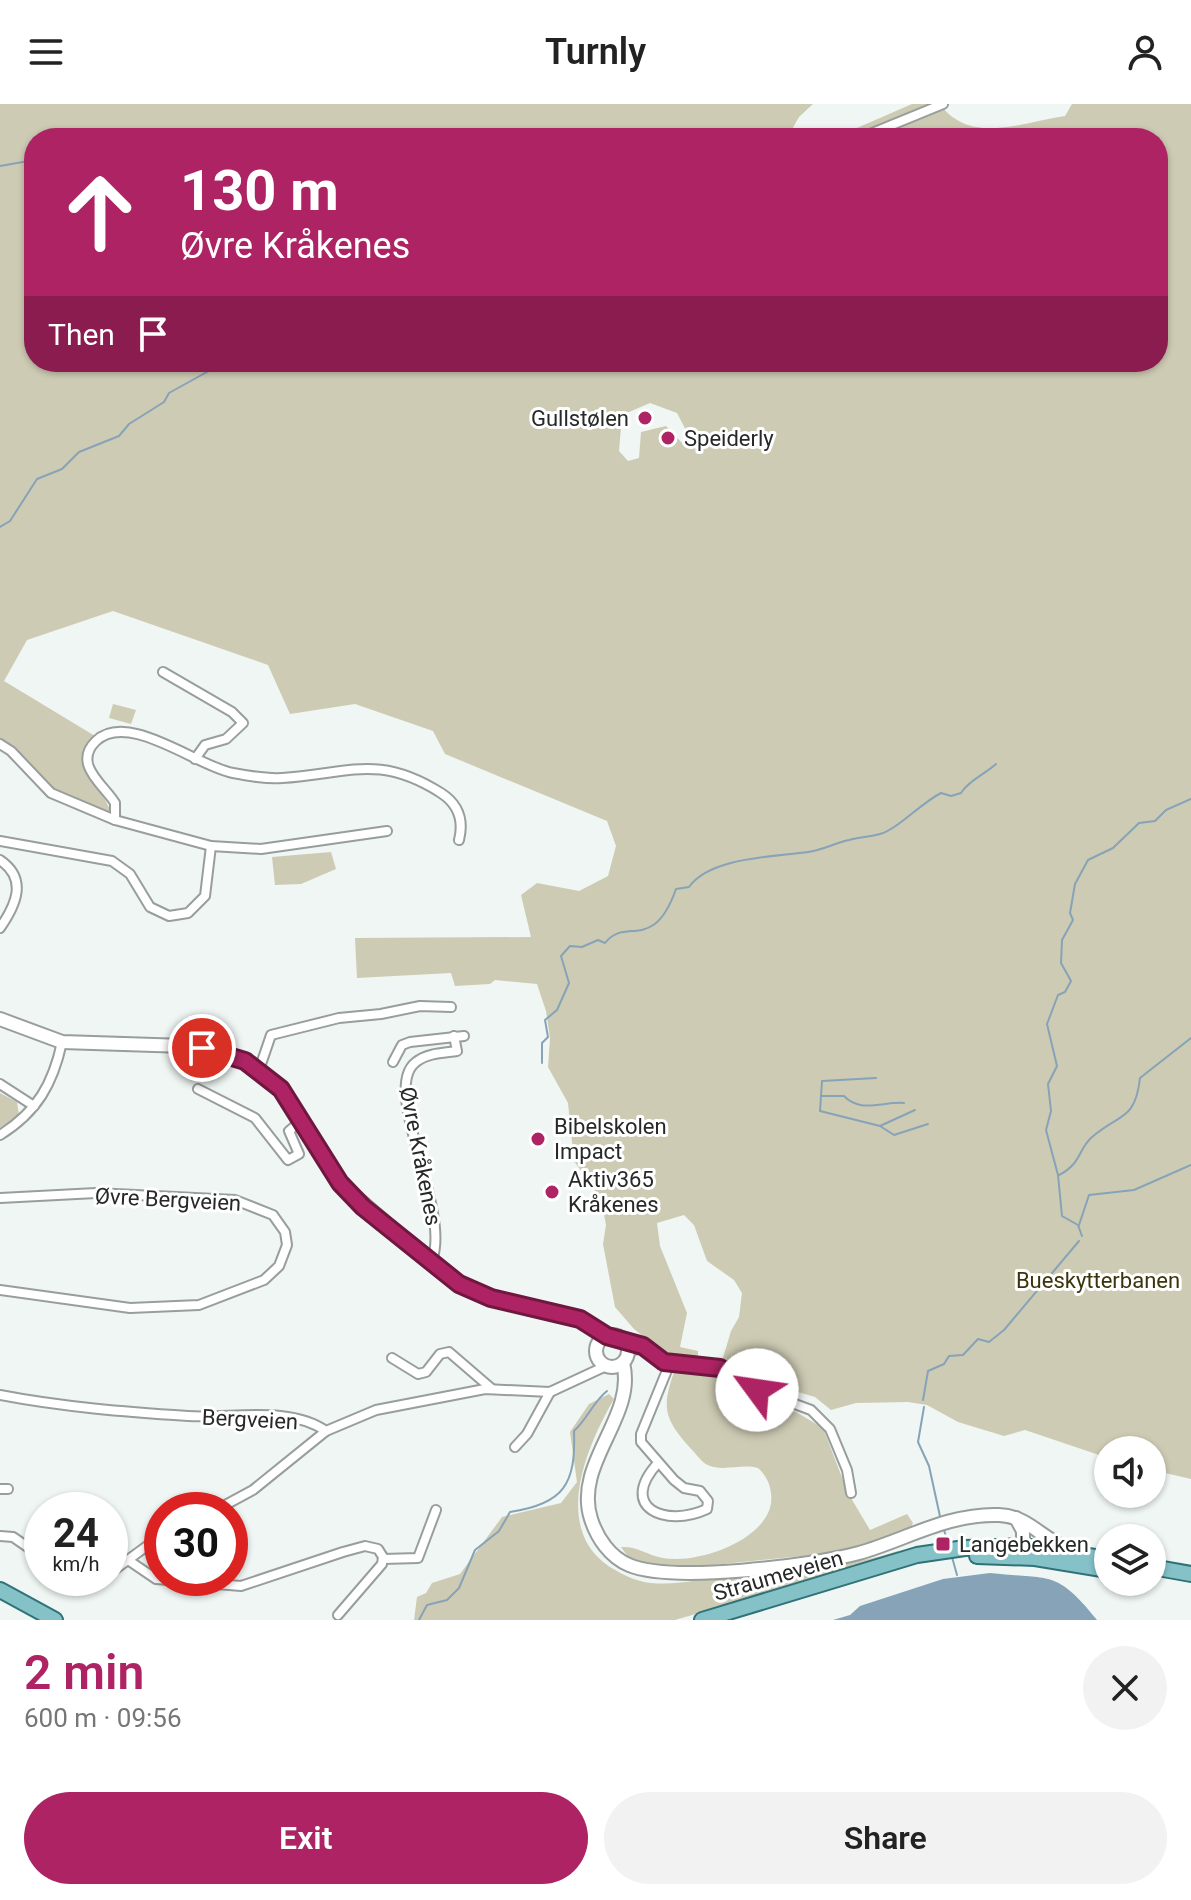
<!DOCTYPE html>
<meta charset="utf-8">
<style>
:root{--surface:#fff;--page:#f2f2f2;--text:#222;--muted:#767676;--accent:#ad2363}
body{margin:0;font-family:Roboto,sans-serif;background:var(--page);color:var(--text);height:100vh;display:flex;flex-direction:column;font-size:30px;white-space:nowrap}
*{box-sizing:border-box;margin:0}
p{font-size:26px;color:var(--muted)}
.icon{flex:none;width:44px;height:44px;fill:none;stroke:currentColor;stroke-width:2;stroke-linecap:round;stroke-linejoin:round}
.map{position:relative;height:1516px;overflow:hidden}
.sheet{display:flex;flex-direction:column;background:var(--surface);flex:1}
.sheet>*{flex:none}
.banner{position:absolute;left:24px;top:24px;width:1144px;height:244px;border-radius:32px;box-shadow:0 2px 6px #0004;background:#ad2363;color:#fff;overflow:hidden}
.buttons{position:absolute;left:1094px;top:1332px;display:grid;gap:16px}
.buttons a{display:grid;place-items:center;width:72px;height:72px;border-radius:50%;background:var(--surface);box-shadow:0 2px 6px #0004;font-size:40px}
.speed{position:absolute;left:24px;top:1388px;display:flex;gap:16px;font-size:40px;font-weight:700;text-align:center}
.speed>*{display:grid;place-content:center;width:104px;height:104px;border-radius:50%;background:var(--surface);box-shadow:0 2px 6px #0004;line-height:1}
.speed small{font-size:20px;font-weight:400}
.speed .limit{border:12px solid #d22;background:#fff;color:#111}
.pin{position:absolute;display:grid;place-items:center;width:68px;height:68px;color:#fff;margin:-34px;border:4px solid #fff;border-radius:50%;box-shadow:0 2px 8px #0007}
.me{position:absolute;width:88px;margin:-44px;rotate:301deg;stroke-linejoin:round;filter:drop-shadow(0 0 6px #0008)}
.turn{display:flex;align-items:center;gap:28px;height:168px;padding:0 24px;font-size:36px}
.turn .icon{width:104px;height:104px;stroke-width:2.5}
.turn b{display:block;font-size:56px;line-height:68px}
.then{display:flex;align-items:center;height:76px;padding:0 24px;background:#0003;gap:16px;font-size:30px}
.round{display:grid;place-items:center;flex:none;width:84px;height:84px;border-radius:42px;background:var(--page)}
.headline{display:flex;align-items:center;justify-content:space-between;height:136px;padding:0 24px}
h1{font-size:48px;font-weight:600;line-height:60px;color:var(--accent)}
.button{display:flex;gap:16px;margin-top:auto;padding:16px 24px}
.button a{flex:1;height:92px;border-radius:48px;background:var(--accent);color:#fff;font-size:32px;font-weight:600;line-height:92px;text-align:center}
.button a+a{background:var(--page);color:var(--text)}
header{display:flex;justify-content:space-between;align-items:center;height:104px;padding:0 24px;background:var(--surface);font-size:36px;font-weight:600}
.map>svg:first-child{display:block}
</style>
<header><svg class="icon" aria-label="menu" viewBox="0 0 24 24"><path d="M4 6h16M4 12h16M4 18h16"/></svg>Turnly<svg class="icon" aria-label="person" viewBox="0 0 24 24"><circle cx="12" cy="8" r="4"/><path d="M4 21q1-7 8-7t8 7"/></svg></header>
<div class="map">
<svg width="1191" height="1516" viewBox="0 0 1191 1516">
<rect width="100%" height="100%" fill="#eff6f3"/>
<g fill="#cecbb4" fill-rule="evenodd">
<path d="M0,0H813L799,13L787,34H34V258H1158V34H834L912,0H940C970,42 1023,18 1065,12L1072,0H1191V1375L1152,1366V1346H1108V1354L1025,1326L1004,1332L958,1318L927,1301L908,1298L856,1299L831,1306L815,1293L764,1278L760,1298L796,1308L823,1324L848,1389L870,1426L907,1410L913,1419L909,1427L832,1449L713,1461L662,1463L641,1460L629,1454L621,1443C637,1442 647,1451 663,1454C696,1460 759,1439 770,1404C774,1390 769,1373 758,1364C743,1360 728,1366 714,1363C705,1362 699,1354 694,1348C664,1315 660,1305 676,1263L673,1256L634,1225L615,1203L603,1140L606,1121L601,1095L574,1057L568,999L548,963L550,934L546,907L537,880L495,876L490,880L455,882L451,869L357,874L355,834L531,833L521,791L537,779L579,787L608,772L616,742L607,717L445,650L433,627L355,600L290,610L268,561L113,507L27,536L4,577L95,632L89,665L115,715L48,686L14,643L0,639ZM650,299L677,309L689,332L682,339L666,322L641,328L639,354L628,357L619,347L622,311ZM684,1111L694,1121L707,1157L734,1176L742,1189L739,1213L731,1227L722,1257L698,1254V1247L680,1243L687,1209L660,1142L657,1119Z"/>
<polygon points="113,600 136,606 131,620 109,614"/>
<polygon points="331,748 336,765 301,780 275,781 272,753"/>
<polygon points="0,989 17,998 19,1011 0,1024"/>
<path d="M609,1290L614,1295C585,1345 549,1431 617,1467C627,1473 640,1478 651,1479C678,1482 708,1473 736,1472C791,1468 844,1464 898,1447V1451L675,1516H414L417,1493L426,1489L432,1479L460,1470L502,1413L561,1399L577,1378L570,1328L589,1300Z"/>
</g>
<path fill="#86a3b7" d="M990,1469C1051,1476 1056,1465 1097,1516H833L850,1511L860,1502L943,1475Z"/>
<g fill="none" stroke-linecap="round" stroke-linejoin="round">
<g stroke="#86a3b7" stroke-width="2">
<polyline points="0,62 34,56"/>
<polyline points="0,423 10,417 37,375 62,365 79,348 119,332 129,320 164,298 169,289 225,258"/>
<path d="M542,959V939L548,933L545,916L557,906L569,879L561,852L570,842L582,843L598,836L605,839C626,812 653,850 676,785L689,783C710,753 774,753 808,748C823,746 835,739 849,736C859,733 870,733 880,730C898,725 921,699 941,689L951,692L961,689C968,677 985,670 996,660"/>
<polyline points="876,974 822,977 820,1007 880,1022 894,1031 928,1020"/>
<path d="M822,992H844C861,1010 884,997 904,999"/>
<polyline points="880,1022 915,1006"/>
<path d="M1059,1071C1081,1060 1078,1046 1091,1034C1119,1009 1135,1018 1140,974L1191,934"/>
<polyline points="1079,1121 1089,1091 1134,1086 1191,1061"/>
<polyline points="1082,1132 1078,1121 1062,1112 1058,1071 1046,1026 1051,1007 1048,980 1057,962 1047,920 1058,891 1065,888 1071,877 1061,859 1062,836 1073,816 1070,809 1075,780 1088,756 1113,744 1139,719 1155,717 1166,706 1191,695"/>
<polyline points="923,1296 928,1267 944,1260 949,1252 963,1251 978,1235 989,1238 1004,1226 1079,1137"/>
<polyline points="924,1303 918,1338 929,1362 941,1417"/>
<polyline points="944,1426 948,1439"/>
<polyline points="952,1453 957,1471"/>
<path d="M419,1516L427,1501L447,1496L459,1484L475,1446L499,1427L510,1408C564,1400 576,1380 574,1327C588,1314 593,1298 607,1287"/>
</g>
<defs>
<g id="street">
<polyline points="860,34 943,0"/>
<polyline points="163,568 232,608 243,619 226,635 205,641 195,655"/>
<path d="M0,640L11,647L51,689L115,716V699C104,681 72,660 96,637C128,606 198,663 233,669C249,672 265,675 282,674C348,670 378,649 441,689C458,700 464,716 459,736"/>
<polyline points="115,716 211,742 261,745 387,727"/>
<polyline points="0,737 112,757 130,770 150,803 169,812 188,809 205,792 211,742"/>
<path d="M0,756C28,775 16,801 0,824"/>
<polyline points="393,958 402,941 410,938 464,932"/>
<polyline points="259,966 271,931 339,914 381,910 420,902 451,903"/>
<polyline points="0,980 34,1002"/>
<polyline points="198,985 255,1014 288,1056 299,1050 289,1027 302,1016"/>
<path d="M0,1031C37,1008 53,980 62,938"/>
<polyline points="0,1094 96,1089 235,1096 273,1111 285,1128 287,1141 279,1162 264,1176 199,1201 130,1204 0,1186"/>
<path d="M431,1159C454,1108 379,986 416,958C427,949 443,949 457,947L454,932"/>
<polyline points="625,1238 643,1242 664,1258 720,1264 757,1286 811,1306 830,1325 847,1366 851,1389"/>
<polyline points="628,1246 643,1245"/>
<polyline points="392,1254 418,1270 426,1268 440,1250 449,1248 492,1285"/>
<path d="M0,1291C62,1303 126,1308 188,1312C231,1315 289,1301 326,1327"/>
<polyline points="515,1343 527,1330 550,1288"/>
<path d="M658,1359C617,1404 666,1424 707,1405L708,1397L700,1387L684,1384L674,1376L641,1338V1330L670,1259"/>
<polyline points="0,1385 8,1385"/>
<polyline points="216,1406 253,1386 326,1327 376,1306 485,1285 550,1288 606,1262"/>
<polyline points="0,1432 13,1433 42,1453"/>
<polyline points="383,1455 418,1454 436,1406"/>
<polyline points="128,1456 156,1475 241,1482 343,1448 365,1442 378,1445 383,1453 382,1460 338,1511"/>
<polyline points="110,1469 162,1431"/>
<polyline points="87,1474 90,1474"/>
</g>
<g id="secondary">
<polyline points="0,915 62,938 185,942 219,947 245,957 281,985 340,1079 447,1172 491,1194 580,1215 607,1232"/>
<circle cx="612" cy="1247" r="16"/>
<path d="M623,1259C637,1313 573,1359 591,1415C597,1434 610,1453 629,1461C671,1479 812,1462 859,1449C905,1436 949,1409 999,1411C1028,1412 1042,1435 1068,1445"/>
<polyline points="1016,1414 1023,1427 1023,1442 1028,1447"/>
</g>
<g id="primary">
<polyline points="977,1452 1035,1454 1108,1466"/>
<polyline points="1152,1463 1191,1470"/>
<polyline points="0,1486 55,1516"/>
<polyline points="702,1516 917,1451 965,1444 1023,1442 1108,1455"/>
</g>
</defs>
<use href="#street" stroke="#989e9c" stroke-width="12"/>
<use href="#secondary" stroke="#989e9c" stroke-width="16"/>
<use href="#primary" stroke="#2f7278" stroke-width="18"/>
<use href="#street" stroke="#fff" stroke-width="8"/>
<use href="#secondary" stroke="#fff" stroke-width="12"/>
<use href="#primary" stroke="#85c2c8" stroke-width="14"/>
</g>
<g fill="none" stroke-linecap="round" stroke-linejoin="round">
<defs>
<polyline id="route" points="202,944 245,957 281,985 340,1079 363,1103 459,1180 491,1194 580,1215 607,1232 643,1242 664,1258 720,1264 757,1286"/>
</defs>
<use href="#route" stroke="#701740" stroke-width="20"/>
<use href="#route" stroke="#ad2363" stroke-width="14"/>
</g>
<g fill="#ad2363" stroke="#fff" stroke-width="3">
<circle cx="645" cy="314" r="8"/>
<circle cx="668" cy="334" r="8"/>
<circle cx="538" cy="1035" r="8"/>
<circle cx="552" cy="1088" r="8"/>
<rect x="935" y="1432" width="16" height="16" rx="4"/>
</g>
<g text-anchor="middle" stroke-width="6" stroke-linejoin="round" paint-order="stroke">
<g font-size="22" fill="#272928" stroke="#fff" text-anchor="start">
<text x="629" y="322" text-anchor="end">Gullstølen</text>
<text x="684" y="342">Speiderly</text>
<text x="554" y="1030">Bibelskolen<tspan x="554" dy="25">Impact</tspan></text>
<text x="568" y="1083">Aktiv365<tspan x="568" dy="25">Kråkenes</tspan></text>
<text x="959" y="1448">Langebekken</text>
</g>
<g font-size="22" fill="#272928" stroke="#fff">
<text transform="translate(421 1052) rotate(79)" y="8">Øvre Kråkenes</text>
<text transform="translate(168 1095) rotate(3)" y="8">Øvre Bergveien</text>
<text transform="translate(250 1315) rotate(3)" y="8">Bergveien</text>
<text transform="translate(778 1471) rotate(-16)" y="8">Straumeveien</text>
</g>
<g font-size="22" fill="#3c350c" stroke="#fff">
<text x="1098" y="1184">Bueskytterbanen</text>
</g>
</g>
</svg>
<div class="buttons">
<a><svg class="icon" aria-label="sound" viewBox="0 0 24 24"><path d="M4 9h4l5-4v14l-5-4H4zM17 9q2 3 0 6"/></svg></a>
<a><svg class="icon" aria-label="layers" viewBox="0 0 24 24"><path d="M12 4l9 5-9 5-9-5zM3 14l9 5 9-5"/></svg></a>
</div>
<div class="speed"><div>24<small>km/h</small></div><div class="limit">30</div></div>
<div class="pin" style="left:202px;top:944px;background:#d93025"><svg class="icon" aria-label="arrive" viewBox="0 0 24 24"><path d="M6 21V4h12l-3 4 3 4H6"/></svg></div>
<svg class="me" style="left:757px;top:1286px" viewBox="-20 -20 40 40"><circle r="19" fill="#fff"/><path d="M0-13L10 11 0 6-10 11z" fill="#ad2363"/></svg>
<div class="banner">
<div class="turn"><svg class="icon" aria-label="ahead" viewBox="0 0 24 24"><path d="M12 20V5M6 11l6-6 6 6"/></svg><div><b>130 m</b>Øvre Kråkenes</div></div>
<div class="then">Then<svg class="icon" aria-label="arrive" viewBox="0 0 24 24"><path d="M6 21V4h12l-3 4 3 4H6"/></svg></div>
</div>
</div>
<section class="sheet">
<div class="headline"><div><h1>2 min</h1><p>600 m · 09:56</p></div><a class="round"><svg class="icon" aria-label="close" viewBox="0 0 24 24"><path d="M6 6l12 12M18 6L6 18"/></svg></a></div>
<div class="button"><a>Exit</a><a>Share</a></div>
</section>
